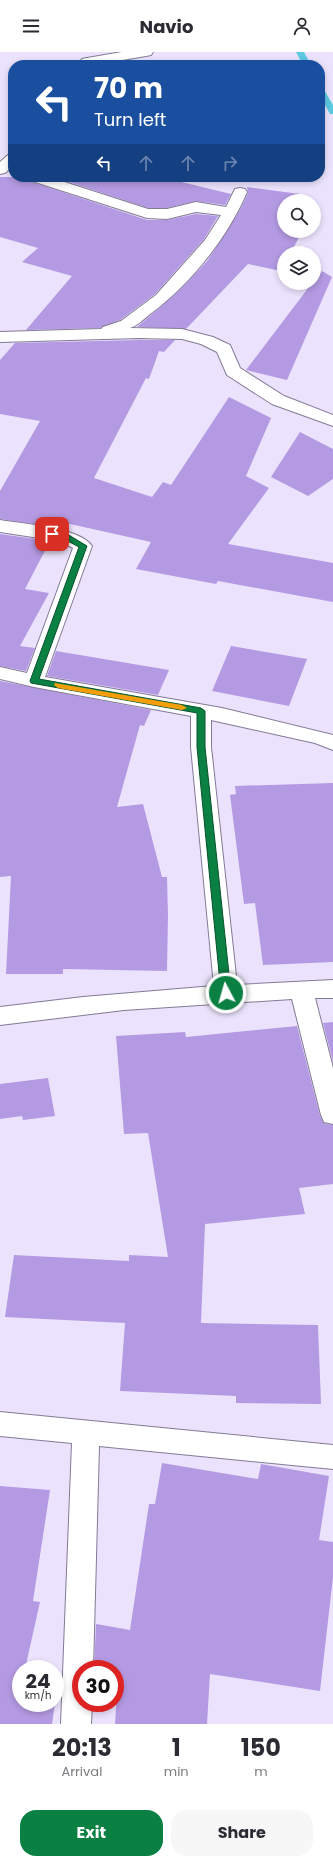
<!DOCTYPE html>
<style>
:root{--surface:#fff;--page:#f7f7f7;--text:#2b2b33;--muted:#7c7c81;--accent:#0b8043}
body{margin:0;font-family:Poppins,sans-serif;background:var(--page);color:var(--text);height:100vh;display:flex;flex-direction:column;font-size:15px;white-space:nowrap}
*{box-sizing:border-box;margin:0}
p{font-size:13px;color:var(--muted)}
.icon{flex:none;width:22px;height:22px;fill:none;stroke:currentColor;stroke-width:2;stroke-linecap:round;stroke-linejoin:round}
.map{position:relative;height:1672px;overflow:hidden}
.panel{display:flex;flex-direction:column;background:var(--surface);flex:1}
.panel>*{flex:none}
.guide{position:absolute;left:8px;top:8px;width:317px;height:122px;border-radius:16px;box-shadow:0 2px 6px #0003;background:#1a4fa0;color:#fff;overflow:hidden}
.buttons{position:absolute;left:277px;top:142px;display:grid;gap:8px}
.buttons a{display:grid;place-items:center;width:44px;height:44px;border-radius:50%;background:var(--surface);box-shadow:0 2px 6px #0003;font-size:20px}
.speed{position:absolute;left:12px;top:1608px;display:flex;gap:8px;font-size:20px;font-weight:700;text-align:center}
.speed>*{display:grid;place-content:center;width:52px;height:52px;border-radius:50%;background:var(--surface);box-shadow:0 2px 6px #0003;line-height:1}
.speed small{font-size:10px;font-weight:400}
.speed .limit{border:6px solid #d22;background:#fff;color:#111}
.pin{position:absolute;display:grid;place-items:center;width:34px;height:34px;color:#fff;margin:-17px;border-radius:8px;box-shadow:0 2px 6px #0006}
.me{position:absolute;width:44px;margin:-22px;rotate:354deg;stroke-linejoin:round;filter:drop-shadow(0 0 3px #0008)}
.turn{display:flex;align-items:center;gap:14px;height:84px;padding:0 20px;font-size:18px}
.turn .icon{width:52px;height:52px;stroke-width:2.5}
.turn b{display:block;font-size:28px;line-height:34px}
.lanes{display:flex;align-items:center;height:38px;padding:0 20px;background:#0003;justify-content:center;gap:20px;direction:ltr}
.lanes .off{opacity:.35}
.eta{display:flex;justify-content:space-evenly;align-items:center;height:68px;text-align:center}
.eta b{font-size:24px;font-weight:700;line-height:28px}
.action{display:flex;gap:8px;margin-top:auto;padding:8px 20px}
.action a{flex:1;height:46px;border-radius:16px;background:var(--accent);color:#fff;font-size:16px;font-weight:700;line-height:46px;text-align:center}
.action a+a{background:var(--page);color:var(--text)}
header{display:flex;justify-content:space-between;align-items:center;height:52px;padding:0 20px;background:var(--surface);font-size:18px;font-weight:700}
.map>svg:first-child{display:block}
</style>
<header><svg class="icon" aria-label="menu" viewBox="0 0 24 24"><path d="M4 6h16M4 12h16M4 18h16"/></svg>Navio<svg class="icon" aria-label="person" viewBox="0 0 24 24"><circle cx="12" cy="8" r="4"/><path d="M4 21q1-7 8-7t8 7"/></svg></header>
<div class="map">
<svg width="333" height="1672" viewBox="0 0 333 1672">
<rect width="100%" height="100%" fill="#ebe3fd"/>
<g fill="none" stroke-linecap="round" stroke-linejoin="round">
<g fill="#5cc9e2" fill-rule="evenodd">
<polygon points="296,0 304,0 311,13 303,13"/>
<polygon points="320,36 323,36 333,53 333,62 330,62 320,44"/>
</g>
</g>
<g fill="#b49ae2">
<polygon points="0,125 26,125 29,129 147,168 167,168 196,162 218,164 204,187 155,242 120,268 100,276 26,278 72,224 22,210 38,196 0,185"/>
<polygon points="54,125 161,125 231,142 225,153 196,149 167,156 148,156"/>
<polygon points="247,135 300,142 297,149 284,149 284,179 302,179 291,201 284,201 284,214 281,219 248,212 186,277 137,275 180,238 208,208 240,158 248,141"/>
<polygon points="322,219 332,225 287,328 246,318 312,231 314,231"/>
<polygon points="139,288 175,288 164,300 159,299 149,327 146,326 94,426 152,445 163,430 171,433 229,345 271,366 246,424 269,436 228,492 333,511 333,550 218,529 216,532 136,517 151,490 61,470 58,476 0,467 0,439 40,369 0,362 0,308 15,291"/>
<polygon points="300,380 333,397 333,427 308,444 271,425"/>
<polygon points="0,482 50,489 25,537 49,541 20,594 35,596 26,619 0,614"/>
<polygon points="231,594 307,607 289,654 212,639"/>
<polygon points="56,599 169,618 158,643 47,624"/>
<polygon points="0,629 151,658 144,674 140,673 117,755 143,752 162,825 167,825 168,864 167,919 63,917 63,922 6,922 11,824 0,825"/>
<polygon points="333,731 333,910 263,913 255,851 244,852 230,743 236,742 235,734"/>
<polygon points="333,970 333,1010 323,971"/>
<polygon points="297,974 320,1064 324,1071 333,1073 333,1132 299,1136 305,1162 205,1172 201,1271 318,1273 321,1352 236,1351 236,1344 120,1339 125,1271 5,1265 14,1203 129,1209 129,1203 168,1205 148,1081 124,1082 116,984 185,980 186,985"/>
<polygon points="48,1026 55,1064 23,1068 22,1064 0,1067 0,1032"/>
<polygon points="162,1411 258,1427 261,1412 329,1424 319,1488 333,1490 333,1525 320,1639 210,1622 207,1672 115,1672 118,1627 115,1627 115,1617 94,1617 96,1572 130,1578 149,1452 155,1452"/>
<polygon points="0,1434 50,1438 33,1549 40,1550 25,1617 21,1617 21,1651 55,1651 52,1672 0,1672"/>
</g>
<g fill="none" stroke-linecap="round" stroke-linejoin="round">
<defs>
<g id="minor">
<polygon points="122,0 153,0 151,3 146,4 93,13 83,13 80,10 82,7 87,6"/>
<polygon points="13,102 13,114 5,121 0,122 0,110 8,103"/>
<path d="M27,125H49L148,157H167L196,150L226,155L235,137L240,136L245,137L247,140C228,185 190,233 150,262C144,267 137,274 130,276L182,277L213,285L230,293L240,316L284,344L333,363V374L272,352L227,323L217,300L201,292L182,287L139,286L0,290V280L101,277L103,275L121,269L156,243L205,188L221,163L196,160L167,167L147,166L29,128Z"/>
<path d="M0,468C22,472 79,475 92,494L45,625L222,656L333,683V698L315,691L211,668V695L237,933L333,928V946H315L333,1016V1072L324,1070L321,1063L292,947L124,958L0,973V955L83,945L214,934L191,695V664L34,635L0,627V615L27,621L73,496L59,489L0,480Z"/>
<polygon points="0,1360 333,1393 333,1417 99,1394 93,1617 81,1617 81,1651 92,1651 91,1672 61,1672 72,1391 0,1384"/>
</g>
</defs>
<use href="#minor" stroke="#837a96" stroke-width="2"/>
<use href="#minor" fill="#fff" fill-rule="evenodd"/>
</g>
<polygon fill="#0b8043" stroke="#07532c" points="49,480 67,482 87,494 39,627 201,656 205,659 205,695 231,941 229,944 222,944 221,941 197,695 197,661 31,631 30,629 79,495 62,486 49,484"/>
<polygon fill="#f59e0b" points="55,631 182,653 187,656 182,658 58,636 54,633"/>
</svg>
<div class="buttons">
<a><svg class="icon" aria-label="search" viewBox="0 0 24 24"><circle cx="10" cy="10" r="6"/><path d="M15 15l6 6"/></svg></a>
<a><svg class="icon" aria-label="layers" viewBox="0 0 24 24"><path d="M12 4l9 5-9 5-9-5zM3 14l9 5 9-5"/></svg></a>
</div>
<div class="speed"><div>24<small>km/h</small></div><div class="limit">30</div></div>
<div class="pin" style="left:52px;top:482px;background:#d93025"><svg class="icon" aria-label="arrive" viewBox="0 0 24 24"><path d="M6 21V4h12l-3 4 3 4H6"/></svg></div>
<svg class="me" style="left:226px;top:941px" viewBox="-20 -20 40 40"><circle r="17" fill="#0b8043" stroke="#fff" stroke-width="3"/><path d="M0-11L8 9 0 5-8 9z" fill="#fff"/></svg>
<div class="guide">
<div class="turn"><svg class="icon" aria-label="left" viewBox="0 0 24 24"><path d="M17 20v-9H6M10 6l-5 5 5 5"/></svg><div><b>70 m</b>Turn left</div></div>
<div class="lanes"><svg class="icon" aria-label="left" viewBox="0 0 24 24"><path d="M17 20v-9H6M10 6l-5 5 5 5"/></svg><svg class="icon off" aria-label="ahead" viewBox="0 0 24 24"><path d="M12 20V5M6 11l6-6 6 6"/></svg><svg class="icon off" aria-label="ahead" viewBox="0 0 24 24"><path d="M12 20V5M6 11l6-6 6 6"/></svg><svg class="icon off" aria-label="right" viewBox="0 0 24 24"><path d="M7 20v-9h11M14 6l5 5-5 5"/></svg></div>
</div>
</div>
<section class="panel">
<div class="eta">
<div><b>20:13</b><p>Arrival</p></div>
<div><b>1</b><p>min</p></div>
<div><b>150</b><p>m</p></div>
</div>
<div class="action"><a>Exit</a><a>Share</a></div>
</section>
